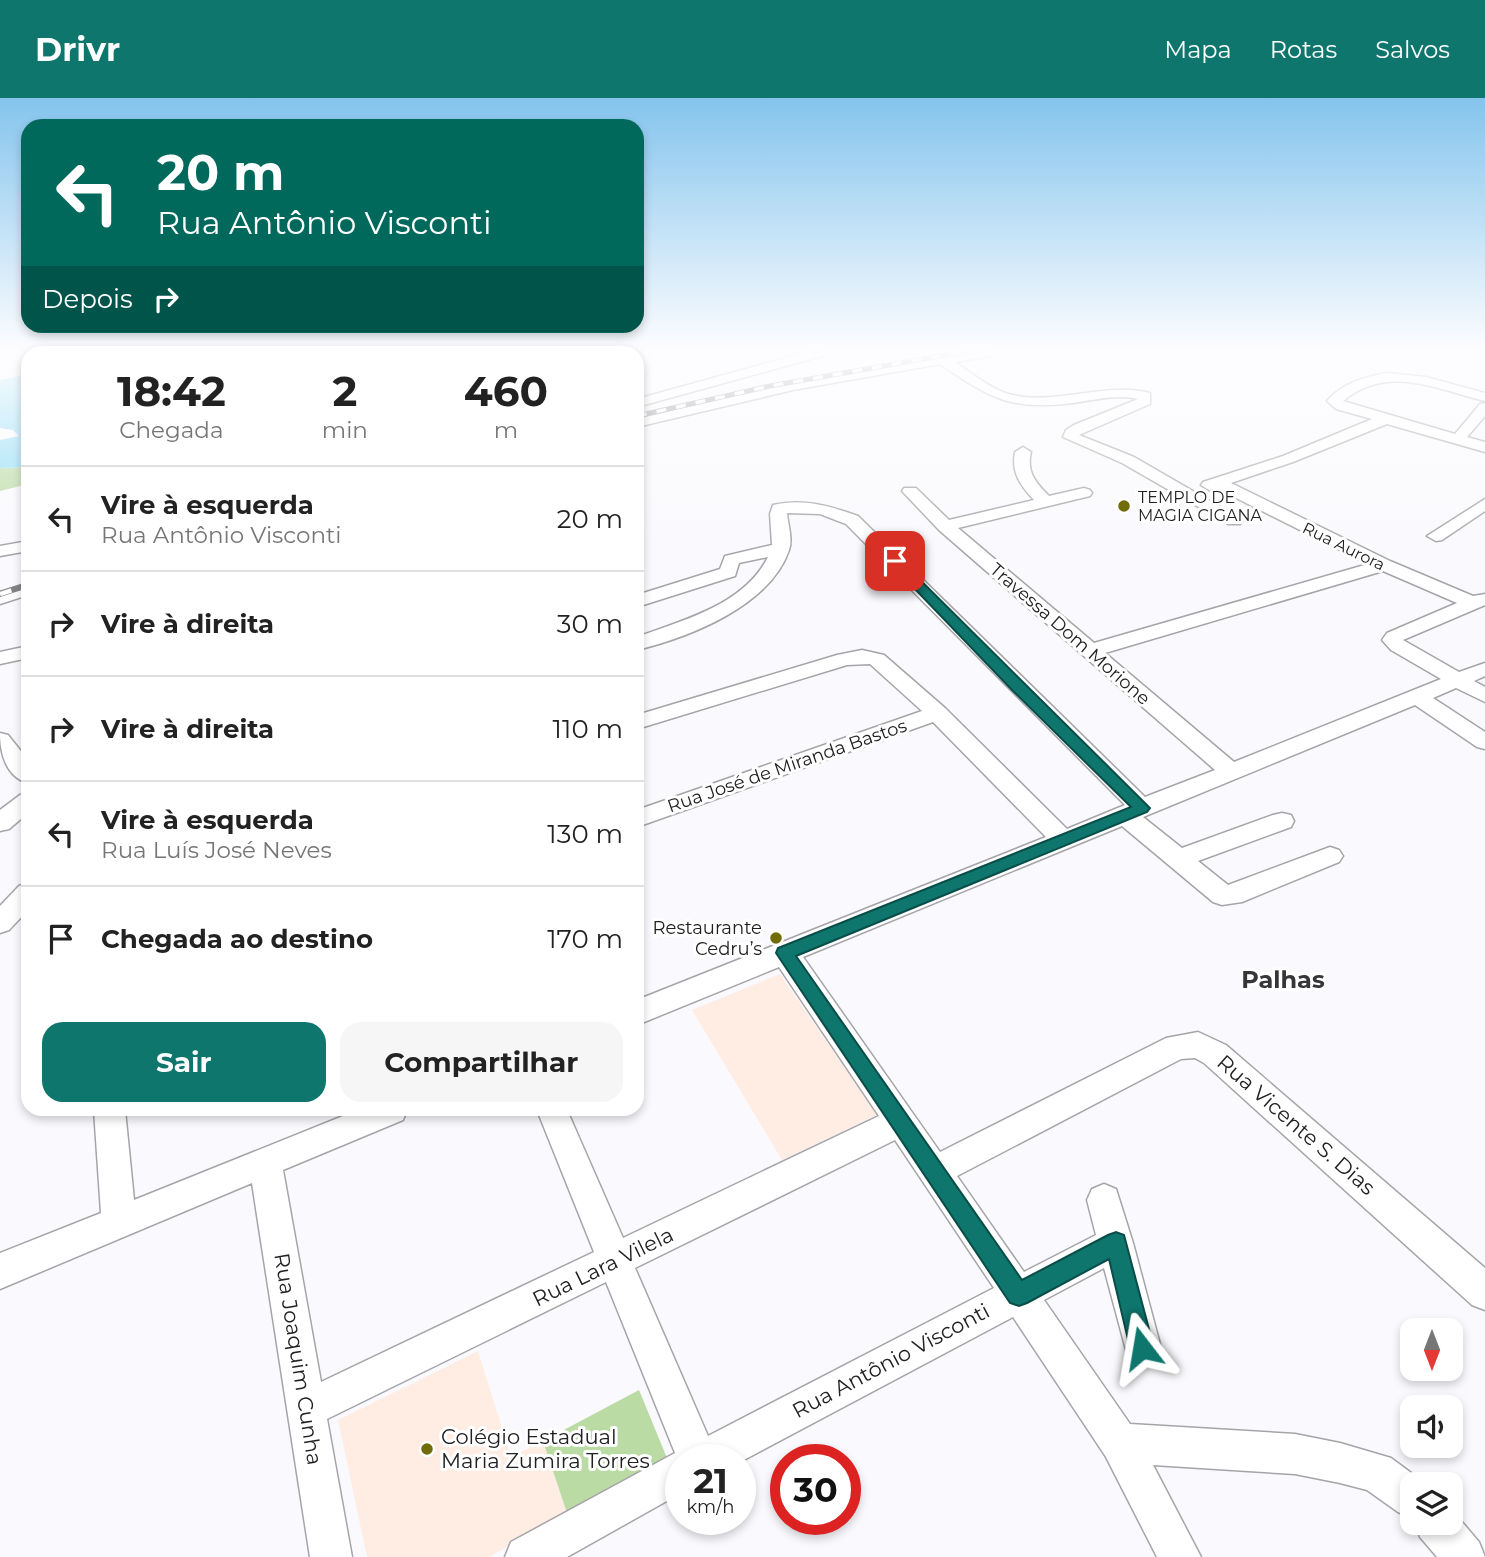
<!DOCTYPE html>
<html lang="pt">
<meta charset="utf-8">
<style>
:root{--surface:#fff;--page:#f6f6f6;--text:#222;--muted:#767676;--line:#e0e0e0;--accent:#0f766e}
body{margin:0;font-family:Montserrat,sans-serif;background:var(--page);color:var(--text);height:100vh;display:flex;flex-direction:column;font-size:26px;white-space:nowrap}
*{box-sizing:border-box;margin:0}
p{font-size:23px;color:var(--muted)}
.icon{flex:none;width:38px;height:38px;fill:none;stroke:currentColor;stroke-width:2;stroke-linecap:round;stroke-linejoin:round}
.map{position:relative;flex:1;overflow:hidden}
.details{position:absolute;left:21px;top:248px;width:623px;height:770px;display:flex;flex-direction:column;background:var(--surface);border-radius:21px;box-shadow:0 4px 10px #0003}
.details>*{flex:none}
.top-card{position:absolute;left:21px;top:21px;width:623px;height:214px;border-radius:21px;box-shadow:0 4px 10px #0003;background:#00695c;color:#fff;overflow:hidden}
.needle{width:46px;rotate:180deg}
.controls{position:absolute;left:1400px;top:1220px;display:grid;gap:14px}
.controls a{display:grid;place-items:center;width:63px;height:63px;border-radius:14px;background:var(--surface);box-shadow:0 4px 10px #0003;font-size:35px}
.speed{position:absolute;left:665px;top:1346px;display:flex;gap:14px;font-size:35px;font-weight:700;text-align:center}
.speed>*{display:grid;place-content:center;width:91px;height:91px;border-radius:50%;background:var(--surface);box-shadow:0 4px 10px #0003;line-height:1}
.speed small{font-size:18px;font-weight:400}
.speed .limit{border:10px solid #d22;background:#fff;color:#111}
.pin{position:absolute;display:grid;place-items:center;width:60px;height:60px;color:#fff;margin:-30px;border-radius:14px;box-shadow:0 4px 10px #0006}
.me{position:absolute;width:77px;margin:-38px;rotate:346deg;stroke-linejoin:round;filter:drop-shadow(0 0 5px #0008)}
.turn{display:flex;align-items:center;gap:24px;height:147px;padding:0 21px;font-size:32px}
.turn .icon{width:91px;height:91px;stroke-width:2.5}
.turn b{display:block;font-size:49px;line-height:60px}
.then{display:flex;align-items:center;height:66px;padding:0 21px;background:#0003;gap:14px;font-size:26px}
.eta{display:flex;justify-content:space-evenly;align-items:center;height:119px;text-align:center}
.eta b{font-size:42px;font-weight:700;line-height:49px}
.action{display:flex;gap:14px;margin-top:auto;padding:14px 21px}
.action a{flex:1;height:80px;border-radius:21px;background:var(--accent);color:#fff;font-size:28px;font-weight:700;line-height:80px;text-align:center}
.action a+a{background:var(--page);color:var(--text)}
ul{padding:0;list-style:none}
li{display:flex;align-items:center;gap:21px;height:105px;padding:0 21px;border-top:2px solid var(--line)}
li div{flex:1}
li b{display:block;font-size:26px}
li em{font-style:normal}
header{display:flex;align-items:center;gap:42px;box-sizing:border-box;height:98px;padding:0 35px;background:var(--accent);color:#fff}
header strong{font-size:33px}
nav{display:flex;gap:38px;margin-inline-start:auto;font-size:24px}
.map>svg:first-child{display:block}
</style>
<header>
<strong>Drivr</strong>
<nav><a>Mapa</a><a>Rotas</a><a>Salvos</a></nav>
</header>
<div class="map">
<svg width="1485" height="1459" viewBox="0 0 1485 1459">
<rect width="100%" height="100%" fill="#fafafe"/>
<g fill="#ffece3">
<polygon points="780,876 877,1017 782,1062 692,912"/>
<polygon points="478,1253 511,1359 543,1343 567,1415 489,1459 367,1459 338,1322"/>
</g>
<g fill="#bbdba5">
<polygon points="28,369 28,386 0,393 0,370"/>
<polygon points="639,1292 667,1360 567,1415 543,1343"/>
</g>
<polygon fill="#8fdbf5" points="28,276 28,369 0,370 0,342 19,338 13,332 0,330 0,282"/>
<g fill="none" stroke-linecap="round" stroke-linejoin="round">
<defs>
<g id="minor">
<polygon points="807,254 827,254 826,257 637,309 637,301"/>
<path d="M968,254H996L990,258L955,264C971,275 987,288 1005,295C1053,310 1102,283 1150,295V306L1079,337L1134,359L1243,422L1240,426H1228L1122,365L1063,339L1066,332L1074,327L1138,301C1117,296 1094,302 1073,305C1010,313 990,300 940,266L793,292L637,329V321L793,284Z"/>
<path d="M1387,275L1426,279L1485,295V303C1435,291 1388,266 1343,303L1455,336L1480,306L1485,305V318L1467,339L1485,344V354L1387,326L1293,364L1231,385L1390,463L1473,498L1485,496V507L1403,542L1459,574L1485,565V578L1474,583L1485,589V604L1456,590L1433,600L1485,634V651L1477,649L1415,607L1143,719L1182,750L1273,717L1282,715L1291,717L1294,723L1291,729L1198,763L1228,787L1330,749L1339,752L1343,758L1339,764L1242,804L1222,807L1213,804L1122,728L803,859L940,1054L1166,940L1198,934L1226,947L1485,1170V1212L1472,1207L1204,965L1195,960L1181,961L957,1078L1024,1174L1096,1137L1087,1102L1092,1091L1104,1086L1116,1091L1133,1145L1161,1250L1155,1263L1142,1269L1129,1263L1104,1170L1044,1202L1130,1326L1295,1336L1340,1345L1391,1360L1426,1386H1412V1420L1398,1414L1367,1392L1340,1385L1295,1376L1153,1367L1201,1459H1157L1106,1359L1013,1219L740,1364V1362H681V1395L567,1459H505L511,1444L675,1355L606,1184L327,1321L352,1459H310L252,1085L0,1191V1155L101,1115L94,1012H125L134,1102L358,1012H407L403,1022L283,1072L321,1284L594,1154L537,1012H567L623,1140L879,1018L779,869L637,927V902L1046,739L933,624L637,729V712L922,613L870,566L847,567L637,631V617L837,557L862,552L884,557L945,610L1067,731L1125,707L846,426L820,416L787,415C788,428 793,440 789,452C770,508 690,539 637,552V539C683,522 744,507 768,459L739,465L735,478L637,509V497L720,471L725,458L772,447L770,416L773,407C803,400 830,408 858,418L1145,699L1215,672L939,432L902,393L904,390H916L949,422L1034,402C1020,387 1011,374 1015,354L1023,349L1031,354C1026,374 1036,385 1049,398L1084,390L1090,392L1092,395L1090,398L958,430L1094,545L1368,466L1216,390L1209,392L1201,387L1203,384L1283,358L1372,321L1336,311L1327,303C1343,285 1364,279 1387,275ZM1383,473L1457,505L1387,535L1382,542L1391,552L1441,581L1234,664L1105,555ZM895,1042L994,1190L708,1338L635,1170Z"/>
<polygon points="1485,401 1485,413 1442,442 1436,443 1427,438"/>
<polygon points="28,443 28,453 0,458 0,448"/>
<polygon points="28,485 28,497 0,506 0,494"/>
<polygon points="28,548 28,560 0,566 0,554"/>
<path d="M0,635L8,637L28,662V685C6,679 0,655 0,635Z"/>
<polygon points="28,695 28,715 9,731 0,733 0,712 20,697"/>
<polygon points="28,785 28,812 9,832 0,835 0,808 19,788"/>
<polygon points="1451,1411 1479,1444 1485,1459 1437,1459 1420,1439 1415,1424 1451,1424"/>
</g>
</defs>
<use href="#minor" stroke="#a5a5a9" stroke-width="3"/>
<use href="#minor" fill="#fff" fill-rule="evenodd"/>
<defs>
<polyline id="rail-far1" points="637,318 770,288 963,254"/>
<polyline id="rail" points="0,496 28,487"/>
</defs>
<use href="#rail-far1" stroke="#848487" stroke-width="5"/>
<use href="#rail" stroke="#848487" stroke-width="6"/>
<use href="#rail-far1" stroke="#fff" stroke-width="3.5" stroke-dasharray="10" stroke-linecap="butt"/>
<use href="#rail" stroke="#fff" stroke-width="4.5" stroke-dasharray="12" stroke-linecap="butt"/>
</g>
<linearGradient id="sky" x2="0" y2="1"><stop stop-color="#84c4ed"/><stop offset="0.55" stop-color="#fdfdff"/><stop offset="1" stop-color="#fdfdff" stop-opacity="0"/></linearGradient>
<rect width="1485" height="458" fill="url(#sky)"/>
<polygon fill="#0f766e" stroke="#0a4d48" stroke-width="2" points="895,460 899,461 1150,710 1147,714 796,858 1022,1182 1108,1137 1116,1134 1124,1137 1154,1250 1151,1258 1142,1262 1134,1258 1130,1250 1109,1161 1027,1205 1019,1208 1010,1205 776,855 778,850 1131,709 1012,592 891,466 891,461"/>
<g fill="#716c08" stroke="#fff" stroke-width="2.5">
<circle cx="1124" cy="408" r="7"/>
<circle cx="776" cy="840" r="7"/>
<circle cx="427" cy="1351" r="7"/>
</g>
<g text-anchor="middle" stroke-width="6" stroke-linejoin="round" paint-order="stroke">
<g font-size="16" fill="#212123" stroke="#fff" text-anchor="start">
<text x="1138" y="405">TEMPLO DE<tspan x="1138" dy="18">MAGIA CIGANA</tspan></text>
</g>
<g font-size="16" fill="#212123" stroke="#fff">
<text transform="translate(1344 448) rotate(26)" y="6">Rua Aurora</text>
</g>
<g font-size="18" fill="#212123" stroke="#fff">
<text transform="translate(1070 536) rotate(41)" y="6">Travessa Dom Morione</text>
<text transform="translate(787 668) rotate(-19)" y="6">Rua José de Miranda Bastos</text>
</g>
<g font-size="18" fill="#212123" stroke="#fff" text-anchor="end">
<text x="762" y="836">Restaurante<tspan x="762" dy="21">Cedru’s</tspan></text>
</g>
<g font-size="21" fill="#212123" stroke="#fff">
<text transform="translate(1296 1027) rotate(41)" y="7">Rua Vicente S. Dias</text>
<text transform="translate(603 1169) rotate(-26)" y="7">Rua Lara Vilela</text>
<text transform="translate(298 1261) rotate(81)" y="7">Rua Joaquim Cunha</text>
<text transform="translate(891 1263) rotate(-28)" y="7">Rua Antônio Visconti</text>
</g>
<g font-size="21" fill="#212123" stroke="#fff" text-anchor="start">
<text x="441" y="1346">Colégio Estadual<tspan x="441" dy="24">Maria Zumira Torres</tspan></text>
</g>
<g font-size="24" font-weight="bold" fill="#363639" stroke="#fff">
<text x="1283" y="890">Palhas</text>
</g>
</g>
</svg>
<div class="controls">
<a><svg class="needle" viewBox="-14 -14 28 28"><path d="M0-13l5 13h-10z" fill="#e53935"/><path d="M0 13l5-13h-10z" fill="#767676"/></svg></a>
<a><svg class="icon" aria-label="sound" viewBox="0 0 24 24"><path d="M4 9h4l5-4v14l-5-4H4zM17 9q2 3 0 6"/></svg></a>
<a><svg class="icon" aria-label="layers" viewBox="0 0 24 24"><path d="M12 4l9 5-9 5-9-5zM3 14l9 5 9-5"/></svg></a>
</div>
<div class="speed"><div>21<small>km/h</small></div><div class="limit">30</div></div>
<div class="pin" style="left:895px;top:463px;background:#d93025"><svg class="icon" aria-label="arrive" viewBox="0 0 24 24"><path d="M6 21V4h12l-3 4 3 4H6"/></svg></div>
<svg class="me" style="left:1142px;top:1250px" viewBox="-20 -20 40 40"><path d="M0-17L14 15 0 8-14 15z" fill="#0f766e" stroke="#fff" stroke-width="4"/></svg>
<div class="top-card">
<div class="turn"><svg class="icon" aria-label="left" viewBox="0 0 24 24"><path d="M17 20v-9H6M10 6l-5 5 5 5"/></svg><div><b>20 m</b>Rua Antônio Visconti</div></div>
<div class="then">Depois<svg class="icon" aria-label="right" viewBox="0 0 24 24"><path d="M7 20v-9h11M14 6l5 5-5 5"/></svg></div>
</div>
<section class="details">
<div class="eta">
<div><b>18:42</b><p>Chegada</p></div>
<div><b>2</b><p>min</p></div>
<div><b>460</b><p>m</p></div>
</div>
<ul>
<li><svg class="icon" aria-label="left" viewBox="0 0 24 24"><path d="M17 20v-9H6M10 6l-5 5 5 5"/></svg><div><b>Vire à esquerda</b><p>Rua Antônio Visconti</p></div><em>20 m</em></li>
<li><svg class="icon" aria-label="right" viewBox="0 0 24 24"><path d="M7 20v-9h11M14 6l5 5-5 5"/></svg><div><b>Vire à direita</b></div><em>30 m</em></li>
<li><svg class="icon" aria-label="right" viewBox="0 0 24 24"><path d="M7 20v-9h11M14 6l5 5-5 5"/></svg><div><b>Vire à direita</b></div><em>110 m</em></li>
<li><svg class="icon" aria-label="left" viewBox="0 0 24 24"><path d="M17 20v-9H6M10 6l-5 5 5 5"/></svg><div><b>Vire à esquerda</b><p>Rua Luís José Neves</p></div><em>130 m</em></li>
<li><svg class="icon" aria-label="arrive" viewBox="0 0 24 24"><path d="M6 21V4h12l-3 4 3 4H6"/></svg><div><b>Chegada ao destino</b></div><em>170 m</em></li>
</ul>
<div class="action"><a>Sair</a><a>Compartilhar</a></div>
</section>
</div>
